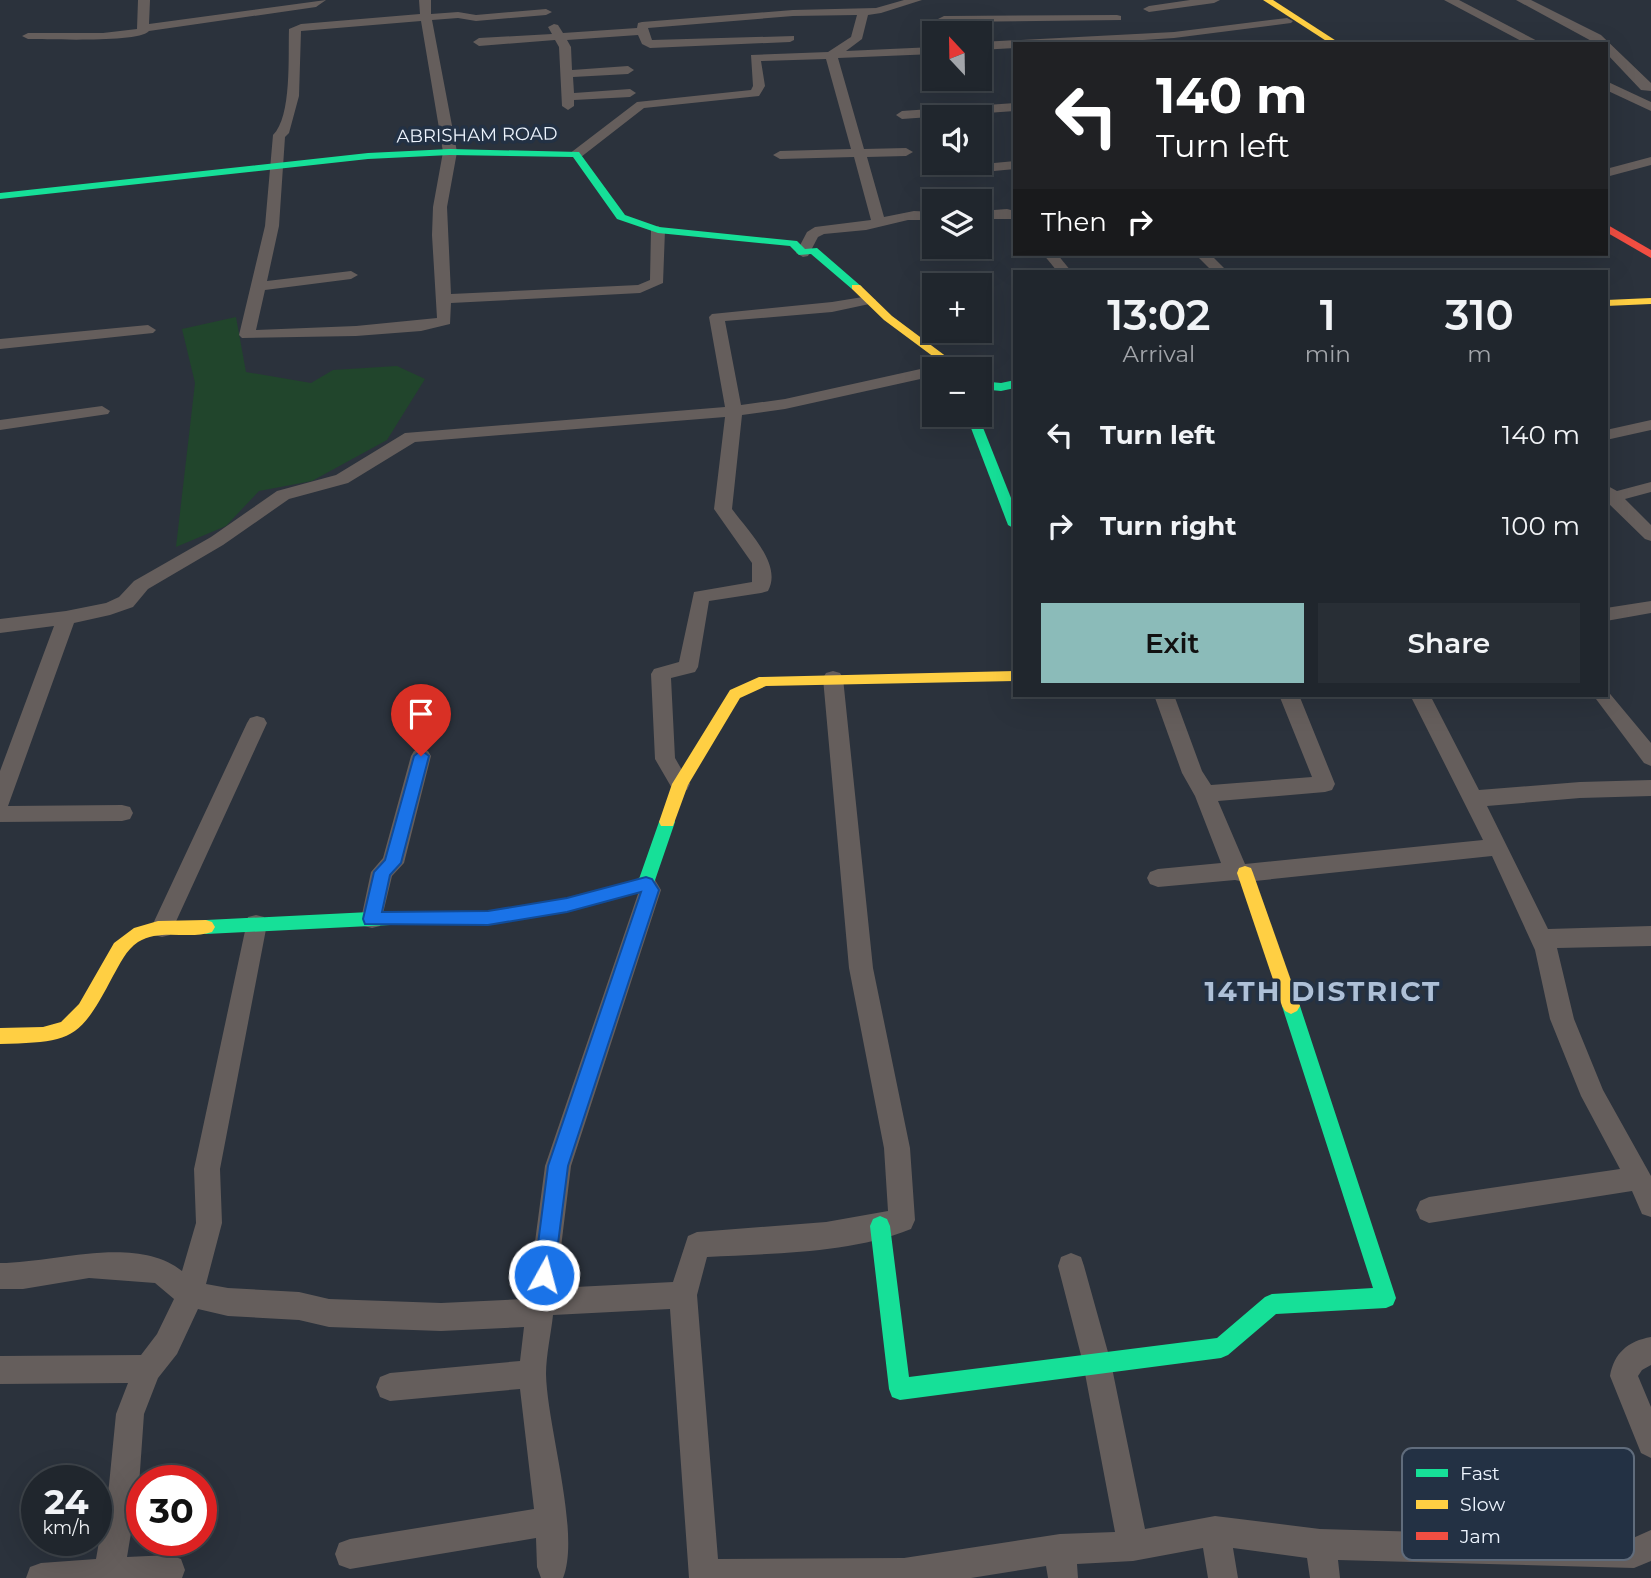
<!DOCTYPE html>
<meta charset="utf-8">
<style>
:root{--surface:#20262d;--page:#282e35;--text:#f1f3f6;--muted:#a2a5aa;--line:#3d4349;--accent:#8bbbb9}
body{margin:0;font-family:Montserrat,sans-serif;background:var(--page);color:var(--text);height:100vh;display:flex;flex-direction:column;font-size:26px;white-space:nowrap}
*{box-sizing:border-box;margin:0}
p{font-size:23px;color:var(--muted)}
.icon{flex:none;width:38px;height:38px;fill:none;stroke:currentColor;stroke-width:2;stroke-linecap:round;stroke-linejoin:round}
.map{position:relative;flex:1;overflow:hidden}
.sheet{position:absolute;left:1013px;top:270px;width:595px;height:427px;display:flex;flex-direction:column;background:var(--surface);border-radius:0px;box-shadow:0 7px 28px #0002,0 0 0 2px var(--line)}
.sheet>*{flex:none}
.guide{position:absolute;left:1013px;top:42px;width:595px;height:214px;border-radius:0px;box-shadow:0 7px 28px #0002,0 0 0 2px var(--line);background:#202124;color:#fff;overflow:hidden}
.needle{width:46px;rotate:338deg}
.controls{position:absolute;left:922px;top:21px;display:grid;gap:14px}
.controls a{display:grid;place-items:center;width:70px;height:70px;border-radius:0px;background:var(--surface);box-shadow:0 7px 28px #0002,0 0 0 2px var(--line);font-size:35px}
.speed{position:absolute;left:21px;top:1465px;display:flex;gap:14px;font-size:35px;font-weight:700;text-align:center}
.speed>*{display:grid;place-content:center;width:91px;height:91px;border-radius:50%;background:var(--surface);box-shadow:0 7px 28px #0002,0 0 0 2px var(--line);line-height:1}
.speed small{font-size:18px;font-weight:400}
.speed .limit{border:10px solid #d22;background:#fff;color:#111}
.pin{position:absolute;display:grid;place-items:center;width:60px;height:60px;color:#fff;margin:-72px -30px;border-radius:50% 50% 50% 0;rotate:-45deg;box-shadow:0 0 7px #0007}
.pin .icon{rotate:45deg}
.me{position:absolute;width:77px;margin:-38px;rotate:7deg;stroke-linejoin:round;filter:drop-shadow(0 0 5px #0008)}
.turn{display:flex;align-items:center;gap:24px;height:147px;padding:0 28px;font-size:32px}
.turn .icon{width:91px;height:91px;stroke-width:2.5}
.turn b{display:block;font-size:49px;line-height:60px}
.then{display:flex;align-items:center;height:66px;padding:0 28px;background:#0003;gap:14px;font-size:26px}
.eta{display:flex;justify-content:space-evenly;align-items:center;height:119px;text-align:center}
.eta b{font-size:42px;font-weight:600;line-height:49px}
.primary-button{display:flex;gap:14px;margin-top:auto;padding:14px 28px}
.primary-button a{flex:1;height:80px;border-radius:0px;background:var(--accent);color:#111;font-size:28px;font-weight:600;line-height:80px;text-align:center}
.primary-button a+a{background:var(--page);color:var(--text)}
ul{padding:0;list-style:none}
li{display:flex;align-items:center;gap:21px;height:91px;padding:0 28px}
li div{flex:1}
li b{display:block;font-size:26px}
li em{font-style:normal}
.map>svg:first-child{display:block}
</style>
<div class="map">
<svg width="1651" height="1578" viewBox="0 0 1651 1578">
<rect width="100%" height="100%" fill="#2b323c"/>
<polygon fill="#21452c" points="236,317 246,372 311,383 333,370 397,366 425,379 387,440 312,481 259,491 226,526 176,547 195,383 182,329"/>
<g fill="none" stroke-linecap="round" stroke-linejoin="round">
<g fill="#655e5c" fill-rule="evenodd">
<path d="M138,0H150L149,24L326,0L316,7L149,31C139,43 48,39 28,39L22,36L28,33H103L137,29Z"/>
<path d="M419,0H431V14L458,12L476,15L546,9L552,12L546,15L476,21L458,18L432,20L457,152L447,207L451,294L638,285L650,280L651,230L658,226L665,230L663,283L640,293L451,303L450,324L421,331L356,336L242,338L239,335L265,226L273,135C292,117 288,55 289,29L301,24L420,14ZM421,21L443,152L433,207L432,235L437,318L356,326L256,330L265,290L351,279L358,275L351,271L267,281L279,226L285,137L289,133L299,96L301,31Z"/>
<polygon points="904,0 922,0 881,13 868,15 862,39 846,51 934,47 934,54 838,58 864,149 906,148 913,152 906,156 867,157 884,217 914,211 934,212 934,220 908,220 866,230 824,234 818,237 808,256 803,257 796,253 807,232 815,227 871,220 854,157 780,159 773,155 780,151 851,149 826,59 761,61 765,86 759,96 644,108 581,157 571,157 569,154 637,102 751,90 753,86 751,55 828,52 851,37 857,15 793,16 648,28 652,40 794,36 794,40 790,42 650,48 642,44 638,35 567,40 571,47 572,70 628,66 634,70 628,74 573,77 574,93 630,89 636,93 630,97 574,100 574,106 568,110 562,106 559,47 555,40 479,46 473,42 479,38 552,34 548,27 554,24 558,25 563,33 637,28 638,23 642,22 793,10 876,8"/>
<polygon points="1190,0 1220,0 1214,3 1149,12 1143,9 1149,6"/>
<polygon points="1444,0 1459,0 1543,44 1527,44"/>
<polygon points="1516,0 1531,0 1601,35 1651,83 1651,91 1641,90 1606,53 1606,44 1597,44"/>
<polygon points="1117,15 1121,16 1121,20 944,22 938,19 944,16"/>
<polygon points="1287,18 1293,21 1291,23 1174,38 1082,44 1015,44 1015,48 980,50 980,42 1174,32"/>
<polygon points="1606,81 1651,102 1651,111 1606,90"/>
<polygon points="1015,103 1015,111 902,119 896,115 902,111"/>
<polygon points="1651,157 1651,165 1606,177 1606,169"/>
<polygon points="1015,161 1015,169 931,177 924,173 931,169"/>
<polygon points="1007,209 1015,211 1015,219 980,219 980,211"/>
<polygon points="1043,254 1057,254 1071,271 1057,271"/>
<polygon points="1195,254 1210,254 1227,271 1212,271"/>
<path d="M869,296L876,300L874,303L832,312L725,321L741,405L785,399L934,366L941,369H934V376L785,409L742,415L732,509C747,530 783,564 768,591L761,593L709,601L698,667L695,672L671,678L675,758L690,784L687,790L680,792L673,790L655,759L651,674L654,669L679,662L694,592L752,582V563L714,509L725,417L415,442L348,483L289,499L223,545L148,589L133,607L110,615L74,623L8,806L122,805L130,807L133,813L130,819L122,821L0,822V771L54,626L0,633V619L66,611L106,603L119,597L134,581L211,537L277,491L336,475L405,433L725,407L709,317L712,314L832,302Z"/>
<polygon points="148,325 156,330 153,333 0,349 0,339"/>
<polygon points="102,406 110,411 108,414 0,430 0,420"/>
<polygon points="1651,420 1651,430 1606,440 1606,430"/>
<polygon points="1651,482 1651,492 1625,499 1651,525 1651,541 1645,539 1606,501 1606,485 1617,491"/>
<polygon points="1651,601 1651,613 1606,621 1606,608"/>
<path d="M833,671L840,673L843,678L873,968L910,1148L915,1220L911,1229C849,1254 773,1253 707,1257L697,1295L718,1559L904,1558L1060,1534L1115,1532L1083,1363L1058,1266L1061,1257L1071,1253L1081,1257L1084,1266L1111,1363L1145,1529L1215,1516L1320,1529L1633,1538L1651,1530V1561L1634,1568L1338,1560L1340,1578H1310L1307,1558L1233,1548L1238,1578H1208L1203,1548L1133,1561L1077,1564L1078,1578H1048L1046,1566L971,1578H689L670,1309L553,1315C551,1334 546,1355 546,1374C547,1426 581,1534 563,1578H541L537,1567L536,1538L350,1569L339,1565L335,1554L339,1543L350,1539L534,1509L520,1389L390,1401L380,1397L376,1387L380,1377L390,1373L520,1361L524,1327L441,1331L329,1327L299,1320L228,1316L198,1309L177,1354L158,1378L144,1414L139,1485L127,1557L170,1555L181,1559L185,1570L182,1578H26L30,1567L41,1563L96,1559L109,1485L116,1414L128,1383L0,1384V1356L141,1355L157,1334L174,1299L155,1283L89,1278L23,1289H0V1263C54,1263 136,1234 182,1271L196,1223L194,1169L248,917L256,915L264,917L267,924L220,1169L222,1223L206,1284L228,1288L299,1292L329,1299L441,1303L523,1299L528,1295L545,1166L639,891L635,884L638,878L646,875L654,878L661,890L571,1166L556,1288L673,1282L688,1236L697,1232L826,1222L888,1211L884,1148L849,968L823,678L826,673Z"/>
<polygon points="1606,689 1651,743 1651,766 1644,763 1593,695 1606,695"/>
<polygon points="1154,695 1174,695 1202,771 1211,785 1312,777 1279,695 1299,695 1335,784 1332,790 1325,792 1218,801 1245,864 1483,840 1410,695 1430,695 1479,790 1580,782 1651,780 1651,796 1580,798 1487,806 1548,929 1651,926 1651,946 1557,948 1574,1019 1603,1090 1651,1176 1651,1217 1642,1214 1632,1191 1429,1223 1420,1219 1416,1210 1420,1201 1429,1197 1620,1169 1581,1096 1550,1019 1535,950 1492,856 1245,882 1235,880 1158,887 1150,884 1147,878 1150,872 1158,869 1221,863 1195,796 1182,773"/>
<polygon points="257,716 264,718 267,723 173,928 170,935 162,937 154,935 151,928 247,723 250,718"/>
<polygon points="421,748 428,751 431,756 404,863 392,876 380,926 372,928 364,926 361,919 371,872 383,858 411,756 414,751"/>
<path d="M1651,1337V1365L1642,1370L1638,1376L1651,1407V1458L1641,1453L1610,1376C1614,1353 1628,1341 1651,1337Z"/>
</g>
<g fill="#16e098" fill-rule="evenodd">
<polygon points="450,149 579,152 625,215 659,227 797,241 805,249 817,248 862,287 852,289 811,254 799,255 790,246 658,233 617,219 573,157 450,155 368,159 0,199 0,193 368,153"/>
<polygon points="1015,380 1015,388 1001,391 980,389 980,381 1001,383"/>
<polygon points="966,415 978,415 1015,508 1015,529 1008,525"/>
<polygon points="667,816 673,818 675,822 652,889 567,912 488,925 390,925 206,934 200,932 197,927 200,922 206,920 390,911 488,911 567,898 639,879 659,822 661,818"/>
<polygon points="1291,998 1297,1001 1300,1006 1396,1298 1393,1305 1386,1308 1276,1314 1228,1355 1221,1358 900,1400 892,1397 889,1389 870,1226 873,1219 880,1216 887,1219 890,1226 909,1377 1217,1338 1265,1297 1272,1294 1373,1288 1282,1006 1285,1001"/>
</g>
<g fill="#ffcf43" fill-rule="evenodd">
<polygon points="1263,0 1273,0 1341,44 1331,44"/>
<polygon points="852,285 860,285 892,316 963,369 950,369 884,320 852,289"/>
<polygon points="1651,298 1651,304 1606,306 1606,300"/>
<polygon points="1015,671 1015,681 766,686 740,698 688,785 673,826 661,826 659,822 672,784 730,690 759,677"/>
<polygon points="1245,866 1251,868 1253,873 1300,1006 1297,1011 1291,1014 1285,1011 1282,1006 1237,873 1239,868"/>
<path d="M206,920L212,922L215,927L212,932C188,940 161,928 138,942C126,950 120,964 113,976C79,1041 72,1042 0,1044V1028L43,1027L61,1022L79,1004L114,943L134,928L158,921Z"/>
</g>
<g fill="#f24e42" fill-rule="evenodd">
<polygon points="1606,224 1651,250 1651,258 1606,232"/>
<polygon points="1419,268 1456,268 1461,271 1414,271"/>
</g>
</g>
<polygon fill="#1a73e8" stroke="#114b97" stroke-width="2" points="421,750 429,756 401,863 390,875 382,912 488,911 567,898 646,877 652,879 659,890 568,1166 554,1275 551,1282 544,1285 537,1282 534,1275 548,1166 641,892 567,912 488,925 365,924 363,919 374,872 385,860 414,756"/>
<g text-anchor="middle" stroke-width="7" stroke-linejoin="round" paint-order="stroke">
<g font-size="18" fill="#edf4fe" stroke="#233144">
<text transform="translate(477 135) rotate(-1)" y="6">ABRISHAM ROAD</text>
</g>
<g font-size="28" font-weight="bold" letter-spacing="2" fill="#aec0d7" stroke="#233144">
<text x="1323" y="1001">14TH DISTRICT</text>
</g>
</g>
<rect x="1402" y="1448" width="232" height="112" rx="10" fill="#233144" stroke="#606c7c" stroke-width="2"/>
<rect x="1416" y="1469" width="32" height="8" fill="#16e098"/>
<rect x="1416" y="1500" width="32" height="9" fill="#ffcf43"/>
<rect x="1416" y="1532" width="32" height="8" fill="#f24e42"/>
<g font-size="19" fill="#edf4fe">
<text x="1460" y="1480">Fast</text>
<text x="1460" y="1511">Slow</text>
<text x="1460" y="1543">Jam</text>
</g>
</svg>
<div class="controls">
<a><svg class="needle" viewBox="-14 -14 28 28"><path d="M0-13l5 13h-10z" fill="#e53935"/><path d="M0 13l5-13h-10z" fill="#a2a5aa"/></svg></a>
<a><svg class="icon" aria-label="sound" viewBox="0 0 24 24"><path d="M4 9h4l5-4v14l-5-4H4zM17 9q2 3 0 6"/></svg></a>
<a><svg class="icon" aria-label="layers" viewBox="0 0 24 24"><path d="M12 4l9 5-9 5-9-5zM3 14l9 5 9-5"/></svg></a>
<a>+</a>
<a>−</a>
</div>
<div class="speed"><div>24<small>km/h</small></div><div class="limit">30</div></div>
<div class="pin" style="left:421px;top:756px;background:#d93025"><svg class="icon" aria-label="arrive" viewBox="0 0 24 24"><path d="M6 21V4h12l-3 4 3 4H6"/></svg></div>
<svg class="me" style="left:544px;top:1275px" viewBox="-20 -20 40 40"><circle r="17" fill="#1a73e8" stroke="#fff" stroke-width="3"/><path d="M0-11L8 9 0 5-8 9z" fill="#fff"/></svg>
<div class="guide">
<div class="turn"><svg class="icon" aria-label="left" viewBox="0 0 24 24"><path d="M17 20v-9H6M10 6l-5 5 5 5"/></svg><div><b>140 m</b>Turn left</div></div>
<div class="then">Then<svg class="icon" aria-label="right" viewBox="0 0 24 24"><path d="M7 20v-9h11M14 6l5 5-5 5"/></svg></div>
</div>
<section class="sheet">
<div class="eta">
<div><b>13:02</b><p>Arrival</p></div>
<div><b>1</b><p>min</p></div>
<div><b>310</b><p>m</p></div>
</div>
<ul>
<li><svg class="icon" aria-label="left" viewBox="0 0 24 24"><path d="M17 20v-9H6M10 6l-5 5 5 5"/></svg><div><b>Turn left</b></div><em>140 m</em></li>
<li><svg class="icon" aria-label="right" viewBox="0 0 24 24"><path d="M7 20v-9h11M14 6l5 5-5 5"/></svg><div><b>Turn right</b></div><em>100 m</em></li>
</ul>
<div class="primary-button"><a>Exit</a><a>Share</a></div>
</section>
</div>
